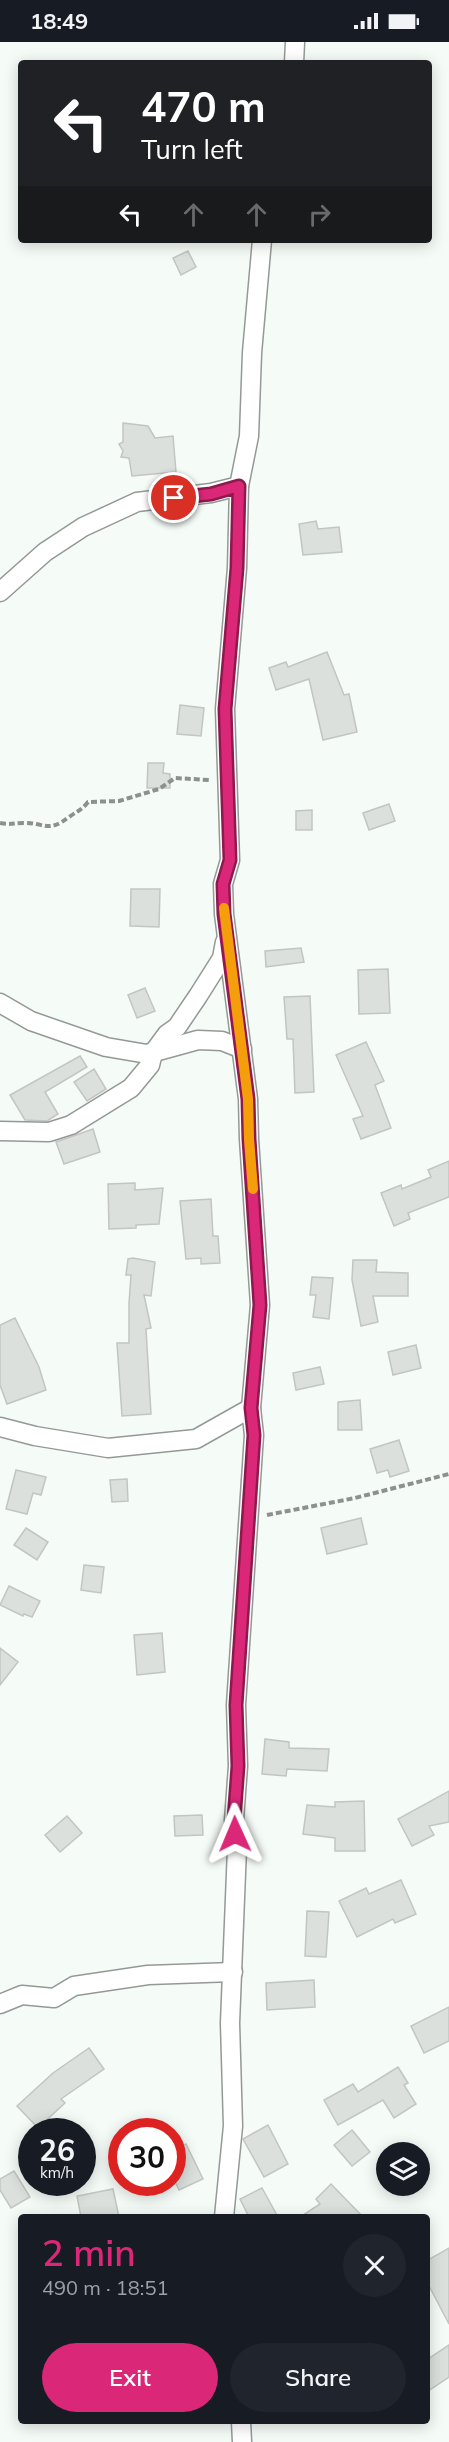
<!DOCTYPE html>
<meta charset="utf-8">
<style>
:root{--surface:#171b24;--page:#20242c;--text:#f1f3f6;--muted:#9ea1a6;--accent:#db2777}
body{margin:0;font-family:Mulish,sans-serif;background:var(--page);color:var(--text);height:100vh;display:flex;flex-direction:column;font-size:22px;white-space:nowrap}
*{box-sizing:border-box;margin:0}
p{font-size:20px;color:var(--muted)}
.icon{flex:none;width:33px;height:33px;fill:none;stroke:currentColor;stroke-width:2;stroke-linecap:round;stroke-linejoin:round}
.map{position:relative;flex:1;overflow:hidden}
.side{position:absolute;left:18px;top:2172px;width:412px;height:210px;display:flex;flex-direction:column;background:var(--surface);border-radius:6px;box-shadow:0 3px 15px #0003}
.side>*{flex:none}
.hud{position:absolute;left:18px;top:18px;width:414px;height:183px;border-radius:6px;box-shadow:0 3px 15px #0003;background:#202124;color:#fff;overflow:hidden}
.controls{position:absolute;left:376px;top:2100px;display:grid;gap:12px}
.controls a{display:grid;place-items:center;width:54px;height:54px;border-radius:50%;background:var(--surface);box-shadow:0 3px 15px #0003;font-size:30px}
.speed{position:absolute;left:18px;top:2076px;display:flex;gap:12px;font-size:30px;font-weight:700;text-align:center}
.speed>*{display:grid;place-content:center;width:78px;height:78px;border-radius:50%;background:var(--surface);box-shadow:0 3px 15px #0003;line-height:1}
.speed small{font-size:15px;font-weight:400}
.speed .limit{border:9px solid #d22;background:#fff;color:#111}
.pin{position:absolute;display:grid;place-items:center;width:51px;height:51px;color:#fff;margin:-26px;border:3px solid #fff;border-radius:50%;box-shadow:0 2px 6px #0007}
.me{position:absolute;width:66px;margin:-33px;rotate:359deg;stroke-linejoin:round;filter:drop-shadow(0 0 4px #0008)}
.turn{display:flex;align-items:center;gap:21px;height:126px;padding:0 24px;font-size:27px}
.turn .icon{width:78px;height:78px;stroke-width:2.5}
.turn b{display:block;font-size:42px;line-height:51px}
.lanes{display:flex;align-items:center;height:57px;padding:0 24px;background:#0003;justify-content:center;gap:30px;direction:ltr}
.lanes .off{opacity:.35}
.round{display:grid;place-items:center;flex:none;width:63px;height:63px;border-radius:32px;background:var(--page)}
.headline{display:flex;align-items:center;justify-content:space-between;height:102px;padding:0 24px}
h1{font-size:36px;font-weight:600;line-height:45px;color:var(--accent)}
.primary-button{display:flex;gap:12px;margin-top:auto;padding:12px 24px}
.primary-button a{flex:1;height:69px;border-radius:36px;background:var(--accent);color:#fff;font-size:24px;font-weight:600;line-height:69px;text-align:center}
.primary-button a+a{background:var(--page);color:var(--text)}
.status{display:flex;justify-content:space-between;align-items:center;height:42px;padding:0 30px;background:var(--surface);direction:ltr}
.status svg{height:16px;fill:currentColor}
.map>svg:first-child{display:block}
</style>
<div class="status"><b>18:49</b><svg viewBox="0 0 49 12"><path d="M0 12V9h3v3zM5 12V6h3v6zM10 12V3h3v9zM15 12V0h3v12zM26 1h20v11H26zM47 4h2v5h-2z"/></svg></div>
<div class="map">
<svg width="449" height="2400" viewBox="0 0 449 2400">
<rect width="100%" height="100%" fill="#f5fbf7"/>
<g fill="#dbe0dc" stroke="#c1c6c2" stroke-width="1.5">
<polygon points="188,209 196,225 181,233 173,216"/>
<polygon points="123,381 148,384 155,396 173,394 176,430 132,434 129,416 121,415 123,409 119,402 123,400"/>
<polygon points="316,479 318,487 339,485 342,510 303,513 299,482"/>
<polygon points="327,610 344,653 349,652 357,690 323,698 309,637 276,648 269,626 286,620 288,625"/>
<polygon points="180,663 204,666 201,694 177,692"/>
<polygon points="148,721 164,721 163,731 170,732 170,746 147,746"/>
<polygon points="389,762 395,779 369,788 363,771"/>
<polygon points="312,768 312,788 296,788 296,769"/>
<polygon points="131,847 160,847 159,885 130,884"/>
<polygon points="301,906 304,920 266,925 265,909"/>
<polygon points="388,927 390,971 359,972 358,928"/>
<polygon points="145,946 155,969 137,976 128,953"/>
<polygon points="310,954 314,1050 295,1051 293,997 287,997 284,955"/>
<polygon points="366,1000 384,1039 375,1043 391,1086 361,1097 353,1077 363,1074 336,1013"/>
<polygon points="80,1014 87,1025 45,1050 58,1072 47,1079 25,1078 10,1053"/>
<polygon points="94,1027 106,1047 87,1059 74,1040"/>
<polygon points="93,1087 100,1110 64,1122 56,1100"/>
<polygon points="449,1119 449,1155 408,1171 410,1177 394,1184 381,1151 401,1143 402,1147 431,1135 428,1128"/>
<polygon points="135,1141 135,1148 163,1146 159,1182 136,1183 136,1186 109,1187 108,1142"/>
<polygon points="211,1157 213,1194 218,1194 220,1221 201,1222 201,1216 186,1217 180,1159"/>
<polygon points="133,1216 155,1220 151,1254 144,1253 151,1286 146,1287 151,1372 122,1374 117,1301 129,1301 129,1261 131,1233 126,1233 128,1217"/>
<polygon points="353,1218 377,1218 376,1230 408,1231 408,1254 373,1254 378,1280 361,1284 352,1238"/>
<polygon points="312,1235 333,1236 329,1277 313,1275 316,1253 310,1253"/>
<polygon points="15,1276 39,1325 46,1348 7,1362 0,1343 0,1283"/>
<polygon points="416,1303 421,1326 393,1333 388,1310"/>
<polygon points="320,1325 324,1342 296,1348 293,1331"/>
<polygon points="360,1358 362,1388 338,1388 338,1360"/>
<polygon points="399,1398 409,1429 390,1435 388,1428 377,1431 370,1407"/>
<polygon points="16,1428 46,1435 41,1453 33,1451 27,1472 6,1467"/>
<polygon points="127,1437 128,1459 112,1460 110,1438"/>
<polygon points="361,1476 367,1502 327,1512 321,1486"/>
<polygon points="26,1486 48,1500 37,1518 14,1503"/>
<polygon points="84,1523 104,1525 101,1551 81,1548"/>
<polygon points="9,1544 40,1559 32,1575 24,1572 23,1574 0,1563"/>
<polygon points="162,1591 165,1630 137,1633 134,1593"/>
<polygon points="0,1606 18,1620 0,1643"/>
<polygon points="265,1697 289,1700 289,1706 329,1707 327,1729 287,1727 286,1734 262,1732"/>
<polygon points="449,1749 449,1780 429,1784 434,1793 412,1804 398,1777"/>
<polygon points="364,1759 365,1809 335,1809 335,1796 303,1792 307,1763 335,1765 335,1760"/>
<polygon points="202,1773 203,1793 175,1794 174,1774"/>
<polygon points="67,1774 82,1791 60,1810 45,1793"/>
<polygon points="401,1838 416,1872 395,1881 393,1877 357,1895 339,1859 366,1846 369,1852"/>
<polygon points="307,1869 329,1870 326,1915 305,1914"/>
<polygon points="314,1938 315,1965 267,1968 266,1941"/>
<polygon points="449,1965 449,1999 424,2011 411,1984"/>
<polygon points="89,2006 104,2027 61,2057 65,2061 38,2086 17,2064 53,2031"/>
<polygon points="398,2025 408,2041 404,2043 416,2062 394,2076 383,2058 338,2083 324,2058 353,2042 358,2050"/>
<polygon points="268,2083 288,2122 264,2135 243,2097"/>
<polygon points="352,2088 370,2110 352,2124 334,2103"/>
<polygon points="186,2102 203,2137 179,2148 172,2133 172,2108"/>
<polygon points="14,2129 30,2155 11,2166 0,2148 0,2137"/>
<polygon points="331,2142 363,2175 300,2175 320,2162 316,2157"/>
<polygon points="262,2146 278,2175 249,2175 240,2157"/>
<polygon points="113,2147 119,2175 81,2175 77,2154"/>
<polygon points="449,2206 449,2282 428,2242 428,2218"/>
<polygon points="449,2303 449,2335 428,2349 428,2317"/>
</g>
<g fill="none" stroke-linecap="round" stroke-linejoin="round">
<defs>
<g id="minor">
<polyline points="294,21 295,0"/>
<polyline points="0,550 45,510 83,485 137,460 211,451 239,444 249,394 252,311 262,198"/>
<polyline points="0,961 31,979 106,1005 147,1012 198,998 222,999 242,1007"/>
<polyline points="0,1089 49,1090 71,1083 131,1046 150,1023 153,1011 167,992 177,985 198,954 222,916 225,900"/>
<polyline points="0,1385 35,1394 108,1406 196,1397 251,1366"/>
<polyline points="0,1962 22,1953 54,1956 74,1944 148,1933 233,1930"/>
<polyline points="224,2175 233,2084 230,1981 237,1806 234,1778 238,1724 236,1663 254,1393 251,1366 260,1263 249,1097 248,1057 224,872 223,842 230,818 225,667 237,526 239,444"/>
<polyline points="241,2379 242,2400"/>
</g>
</defs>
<use href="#minor" stroke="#949996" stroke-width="21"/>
<g stroke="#8d918e" stroke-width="4" stroke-dasharray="6 3" stroke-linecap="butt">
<path d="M0,781C9,783 15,781 24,781C46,781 48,791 69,775C76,770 82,768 88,760L119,759L159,747L175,736L209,738"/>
<polyline points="267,1473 355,1456 449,1432"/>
</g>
<use href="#minor" stroke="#fff" stroke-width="18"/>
</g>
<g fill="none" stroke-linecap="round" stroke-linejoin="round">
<defs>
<polyline id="route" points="174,456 211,452 239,444 237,526 225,667 230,818 223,842 224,872 248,1057 249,1097 260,1263 251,1366 254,1393 236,1663 238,1724 234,1778 235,1792"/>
</defs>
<use href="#route" stroke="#8e194d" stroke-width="15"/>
<use href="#route" stroke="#db2777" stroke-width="10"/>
<polyline stroke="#f59e0b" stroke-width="10" points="224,866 248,1057 249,1097 253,1147"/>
</g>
</svg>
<div class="controls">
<a><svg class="icon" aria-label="layers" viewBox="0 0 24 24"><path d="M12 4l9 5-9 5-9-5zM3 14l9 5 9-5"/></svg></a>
</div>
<div class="speed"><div>26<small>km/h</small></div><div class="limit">30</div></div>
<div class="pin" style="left:174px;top:456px;background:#d93025"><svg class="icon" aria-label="arrive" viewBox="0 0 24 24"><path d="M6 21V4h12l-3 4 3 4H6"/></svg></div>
<svg class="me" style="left:235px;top:1792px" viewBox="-20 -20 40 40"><path d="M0-17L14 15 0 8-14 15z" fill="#db2777" stroke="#fff" stroke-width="4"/></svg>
<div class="hud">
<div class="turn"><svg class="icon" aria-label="left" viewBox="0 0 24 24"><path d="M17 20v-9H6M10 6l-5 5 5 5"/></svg><div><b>470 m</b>Turn left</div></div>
<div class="lanes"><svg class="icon" aria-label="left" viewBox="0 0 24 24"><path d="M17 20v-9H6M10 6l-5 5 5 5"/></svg><svg class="icon off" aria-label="ahead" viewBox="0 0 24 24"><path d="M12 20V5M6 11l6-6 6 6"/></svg><svg class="icon off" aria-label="ahead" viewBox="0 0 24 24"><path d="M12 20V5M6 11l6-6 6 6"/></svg><svg class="icon off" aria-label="right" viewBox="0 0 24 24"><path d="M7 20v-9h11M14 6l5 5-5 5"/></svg></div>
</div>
<section class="side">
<div class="headline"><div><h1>2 min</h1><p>490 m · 18:51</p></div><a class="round"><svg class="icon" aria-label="close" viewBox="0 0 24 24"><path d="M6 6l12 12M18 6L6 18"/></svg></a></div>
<div class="primary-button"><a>Exit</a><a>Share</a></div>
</section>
</div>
